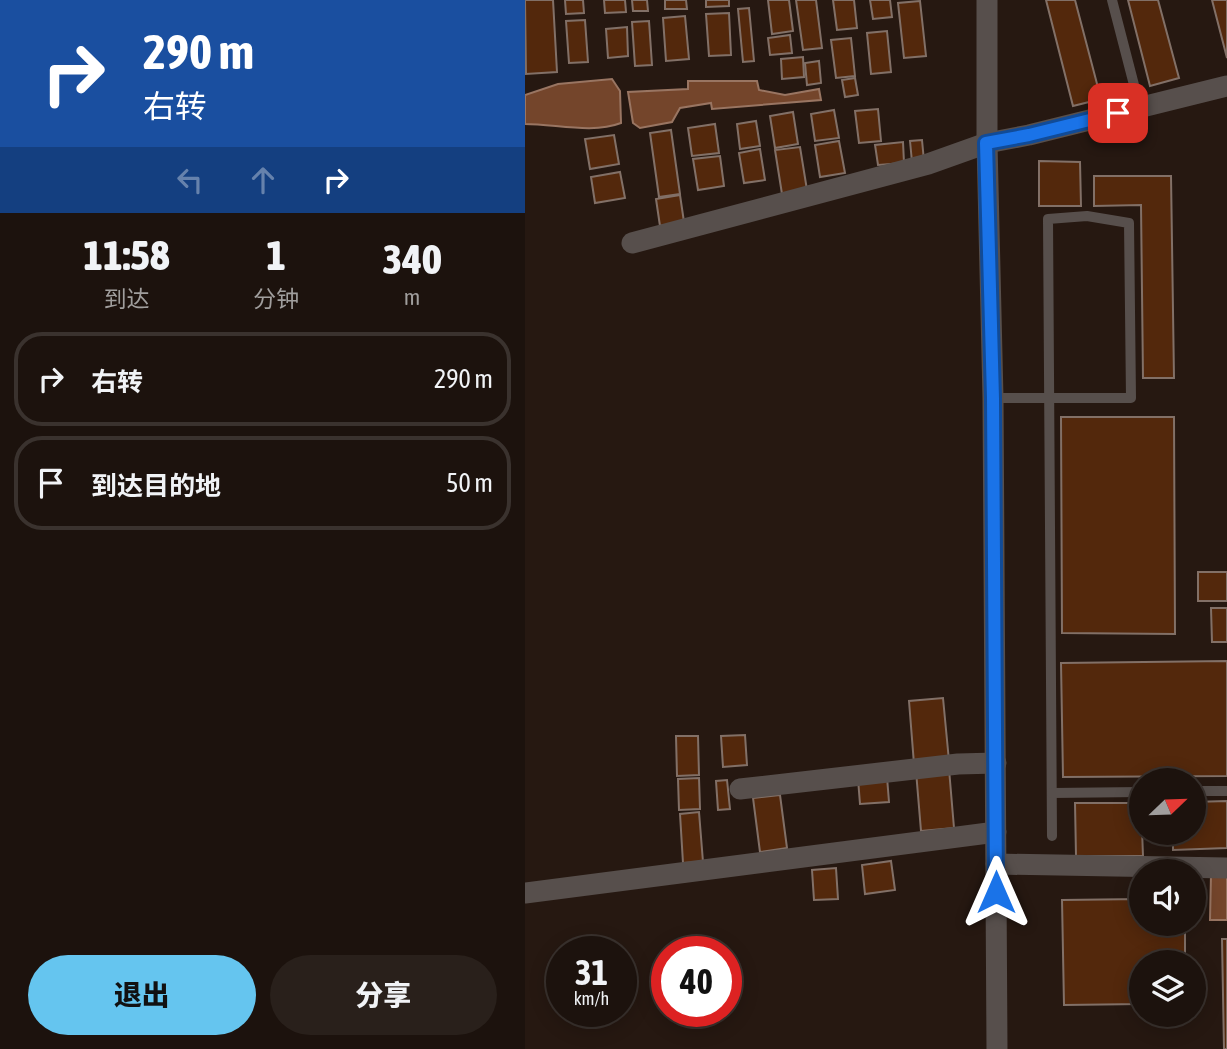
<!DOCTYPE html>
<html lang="zh">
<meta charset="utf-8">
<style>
:root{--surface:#1c120d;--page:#29201b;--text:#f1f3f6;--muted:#a09e9d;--line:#3a322e;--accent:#65c5ef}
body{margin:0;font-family:"Asap Condensed","Noto Sans SC",sans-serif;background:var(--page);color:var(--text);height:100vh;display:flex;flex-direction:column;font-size:26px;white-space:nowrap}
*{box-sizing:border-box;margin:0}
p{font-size:23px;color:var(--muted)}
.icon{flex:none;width:38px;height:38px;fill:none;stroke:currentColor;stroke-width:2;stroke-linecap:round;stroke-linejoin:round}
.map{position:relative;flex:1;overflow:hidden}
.drawer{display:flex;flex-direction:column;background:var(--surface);width:525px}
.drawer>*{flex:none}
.hud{background:#1a4fa0;color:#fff;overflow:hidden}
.needle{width:46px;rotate:67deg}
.buttons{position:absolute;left:604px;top:768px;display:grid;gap:14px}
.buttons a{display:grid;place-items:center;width:77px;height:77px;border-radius:50%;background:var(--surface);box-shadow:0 4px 18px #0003,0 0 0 2px var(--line);font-size:35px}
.speed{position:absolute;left:21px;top:936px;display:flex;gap:14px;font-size:35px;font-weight:700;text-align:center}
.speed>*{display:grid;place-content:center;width:91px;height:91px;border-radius:50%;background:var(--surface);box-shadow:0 4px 18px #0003,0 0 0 2px var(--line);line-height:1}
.speed small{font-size:18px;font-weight:400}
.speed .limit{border:10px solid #d22;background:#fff;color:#111}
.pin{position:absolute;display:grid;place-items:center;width:60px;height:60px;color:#fff;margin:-30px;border-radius:14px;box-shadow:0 4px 10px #0006}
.me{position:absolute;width:77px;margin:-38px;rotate:0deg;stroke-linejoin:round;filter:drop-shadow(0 0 5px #0008)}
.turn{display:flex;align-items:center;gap:24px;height:147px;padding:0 28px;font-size:32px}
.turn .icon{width:91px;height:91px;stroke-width:2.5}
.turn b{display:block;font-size:49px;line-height:60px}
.lanes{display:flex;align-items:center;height:66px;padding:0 28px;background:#0003;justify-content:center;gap:35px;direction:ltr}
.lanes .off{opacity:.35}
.eta{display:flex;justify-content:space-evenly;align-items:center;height:119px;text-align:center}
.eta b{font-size:42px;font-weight:800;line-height:49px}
.button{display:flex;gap:14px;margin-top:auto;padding:14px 28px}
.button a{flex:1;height:80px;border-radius:42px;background:var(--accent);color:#111;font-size:28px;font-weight:800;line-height:80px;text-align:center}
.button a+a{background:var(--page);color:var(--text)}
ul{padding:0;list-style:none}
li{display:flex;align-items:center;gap:21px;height:94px;margin:0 14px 10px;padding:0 14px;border:4px solid var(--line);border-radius:28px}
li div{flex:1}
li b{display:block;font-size:26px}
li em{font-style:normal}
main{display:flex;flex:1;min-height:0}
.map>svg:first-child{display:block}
</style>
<main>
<section class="drawer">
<div class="hud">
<div class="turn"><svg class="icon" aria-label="right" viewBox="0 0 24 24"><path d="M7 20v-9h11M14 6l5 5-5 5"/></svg><div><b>290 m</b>右转</div></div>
<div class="lanes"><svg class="icon off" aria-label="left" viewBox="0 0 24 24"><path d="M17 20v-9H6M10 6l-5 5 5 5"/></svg><svg class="icon off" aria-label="ahead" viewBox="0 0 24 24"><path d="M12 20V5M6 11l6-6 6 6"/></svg><svg class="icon" aria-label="right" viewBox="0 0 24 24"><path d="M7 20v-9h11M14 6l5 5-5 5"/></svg></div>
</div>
<div class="eta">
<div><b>11:58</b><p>到达</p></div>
<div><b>1</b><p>分钟</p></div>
<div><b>340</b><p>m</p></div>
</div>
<ul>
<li><svg class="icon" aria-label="right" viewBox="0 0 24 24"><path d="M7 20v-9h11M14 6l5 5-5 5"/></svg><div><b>右转</b></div><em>290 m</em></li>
<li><svg class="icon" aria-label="arrive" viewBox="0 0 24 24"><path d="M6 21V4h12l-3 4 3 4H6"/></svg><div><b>到达目的地</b></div><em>50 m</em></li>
</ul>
<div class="button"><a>退出</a><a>分享</a></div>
</section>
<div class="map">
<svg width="702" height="1049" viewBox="0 0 702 1049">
<rect width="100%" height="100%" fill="#261811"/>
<g fill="#74452b" stroke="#997562" stroke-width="2">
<path d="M87,79L95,91L96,123C67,134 31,124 0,124V95L33,84Z"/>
<polygon points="163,81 232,81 234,90 260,95 294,89 296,100 187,109 186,103 155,108 147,122 115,128 108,123 103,92 163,89"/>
<polygon points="686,875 702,876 702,920 685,920"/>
</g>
<g fill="#53280c" stroke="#827067" stroke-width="2">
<polygon points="0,0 28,0 32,72 1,74"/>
<polygon points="40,0 58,0 59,13 41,14"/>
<polygon points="79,0 100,0 101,12 80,13"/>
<polygon points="107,0 122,0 123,11 108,11"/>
<polygon points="140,0 161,0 162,9 140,9"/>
<polygon points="181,0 204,0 204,6 181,7"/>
<polygon points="243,0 264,0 268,31 247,34"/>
<polygon points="271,0 291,0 297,48 278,50"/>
<polygon points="308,0 329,0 332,28 312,30"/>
<polygon points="345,0 365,0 367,17 348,19"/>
<polygon points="521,0 550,0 576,99 548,106"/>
<polygon points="603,0 633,0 654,78 625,86"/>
<polygon points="687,0 702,0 702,58"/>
<polygon points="395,1 401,56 379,58 373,3"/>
<polygon points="224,8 229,61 218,62 213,9"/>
<polygon points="204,13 206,55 184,56 181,14"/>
<polygon points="160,16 164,59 141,61 138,18"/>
<polygon points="60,20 63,62 44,63 41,21"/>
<polygon points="124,21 127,65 110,66 107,22"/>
<polygon points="102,27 103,56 83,58 81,29"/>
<polygon points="362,31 366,72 346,74 342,33"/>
<polygon points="265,35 267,53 245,55 243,38"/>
<polygon points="326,38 330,76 311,78 306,40"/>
<polygon points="278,57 279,77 257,79 256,59"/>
<polygon points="294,61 296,83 282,85 280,63"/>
<polygon points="330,78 333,95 320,97 317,80"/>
<polygon points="353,109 356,141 334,143 330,111"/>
<polygon points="309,110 314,138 290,141 286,114"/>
<polygon points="268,112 273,144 250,148 245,116"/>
<polygon points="231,121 235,146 215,149 212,124"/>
<polygon points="190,124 194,153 167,156 163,128"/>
<polygon points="146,130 155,194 134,197 125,133"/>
<polygon points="89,135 94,164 65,169 60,139"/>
<polygon points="397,140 399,161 387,162 385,141"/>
<polygon points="314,141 320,173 295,177 290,145"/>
<polygon points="378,142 379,163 353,165 350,145"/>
<polygon points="275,147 282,190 257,194 250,150"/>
<polygon points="235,149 240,180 219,183 214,153"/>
<polygon points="195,156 199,186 173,190 168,159"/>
<polygon points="514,161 555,162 556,206 514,206"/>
<polygon points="95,172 100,198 70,203 66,177"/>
<polygon points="569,176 646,176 649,378 618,378 616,205 569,206"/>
<polygon points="155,195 159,222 135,226 131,199"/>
<polygon points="536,417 649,417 650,634 537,633"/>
<rect x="673" y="572" width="29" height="29"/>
<polygon points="686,608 702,608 702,642 687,642"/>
<polygon points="702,661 702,776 538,777 536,663"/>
<polygon points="418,698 424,761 389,764 384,701"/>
<polygon points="220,735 222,765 198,767 196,736"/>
<polygon points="151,736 173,736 174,775 152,776"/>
<polygon points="424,769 429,828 396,831 391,771"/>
<polygon points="362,777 364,802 335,804 333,779"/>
<polygon points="174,778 175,809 154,810 153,779"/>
<polygon points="202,780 205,809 193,810 191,781"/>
<polygon points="255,795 262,848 235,852 228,798"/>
<polygon points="702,801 702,848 648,850 648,833 668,833 668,802"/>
<polygon points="550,803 616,803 618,856 551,856"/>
<polygon points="174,812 178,862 158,863 155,814"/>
<polygon points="366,861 370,890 340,894 337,865"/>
<polygon points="311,868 313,899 289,900 287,870"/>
<polygon points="616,899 616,924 660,924 660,962 616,962 616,1004 539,1005 537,900"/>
<polygon points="697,939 702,939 702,1049 699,1049"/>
</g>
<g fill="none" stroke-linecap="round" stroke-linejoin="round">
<g stroke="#574f4c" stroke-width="10">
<polyline points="587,0 615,108"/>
<polyline points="468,398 606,398 604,223 562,216 523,219 527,836"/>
<polyline points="668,791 702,791"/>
<polyline points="527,793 616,792"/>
</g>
<g stroke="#574f4c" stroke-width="21">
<polyline points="107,243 403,164 462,143 504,135 702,86"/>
<polyline points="215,789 433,764 471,763"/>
<polyline points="471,864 702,868"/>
<polyline points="0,893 471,832"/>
</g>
<polyline stroke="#574f4c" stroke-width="21" points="462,0 462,143 468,398 472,1049"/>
</g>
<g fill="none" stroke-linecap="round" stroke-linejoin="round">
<defs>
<polyline id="route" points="471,892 468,398 461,143 504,135 593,113"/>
</defs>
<use href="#route" stroke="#114b97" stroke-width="18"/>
<use href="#route" stroke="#1a73e8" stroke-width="12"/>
</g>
</svg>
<div class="buttons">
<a><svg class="needle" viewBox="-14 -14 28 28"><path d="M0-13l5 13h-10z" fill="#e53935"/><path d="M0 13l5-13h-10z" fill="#a09e9d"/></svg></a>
<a><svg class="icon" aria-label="sound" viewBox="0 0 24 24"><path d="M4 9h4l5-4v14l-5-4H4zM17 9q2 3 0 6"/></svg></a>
<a><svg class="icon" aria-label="layers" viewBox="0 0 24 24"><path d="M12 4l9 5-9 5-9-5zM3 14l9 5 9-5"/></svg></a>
</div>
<div class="speed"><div>31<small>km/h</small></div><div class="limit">40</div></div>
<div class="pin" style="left:593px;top:113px;background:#d93025"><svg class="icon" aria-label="arrive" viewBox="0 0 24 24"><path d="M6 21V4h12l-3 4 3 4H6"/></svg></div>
<svg class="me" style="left:471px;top:892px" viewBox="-20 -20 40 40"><path d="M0-17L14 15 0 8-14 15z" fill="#1a73e8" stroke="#fff" stroke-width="4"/></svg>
</div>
</main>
